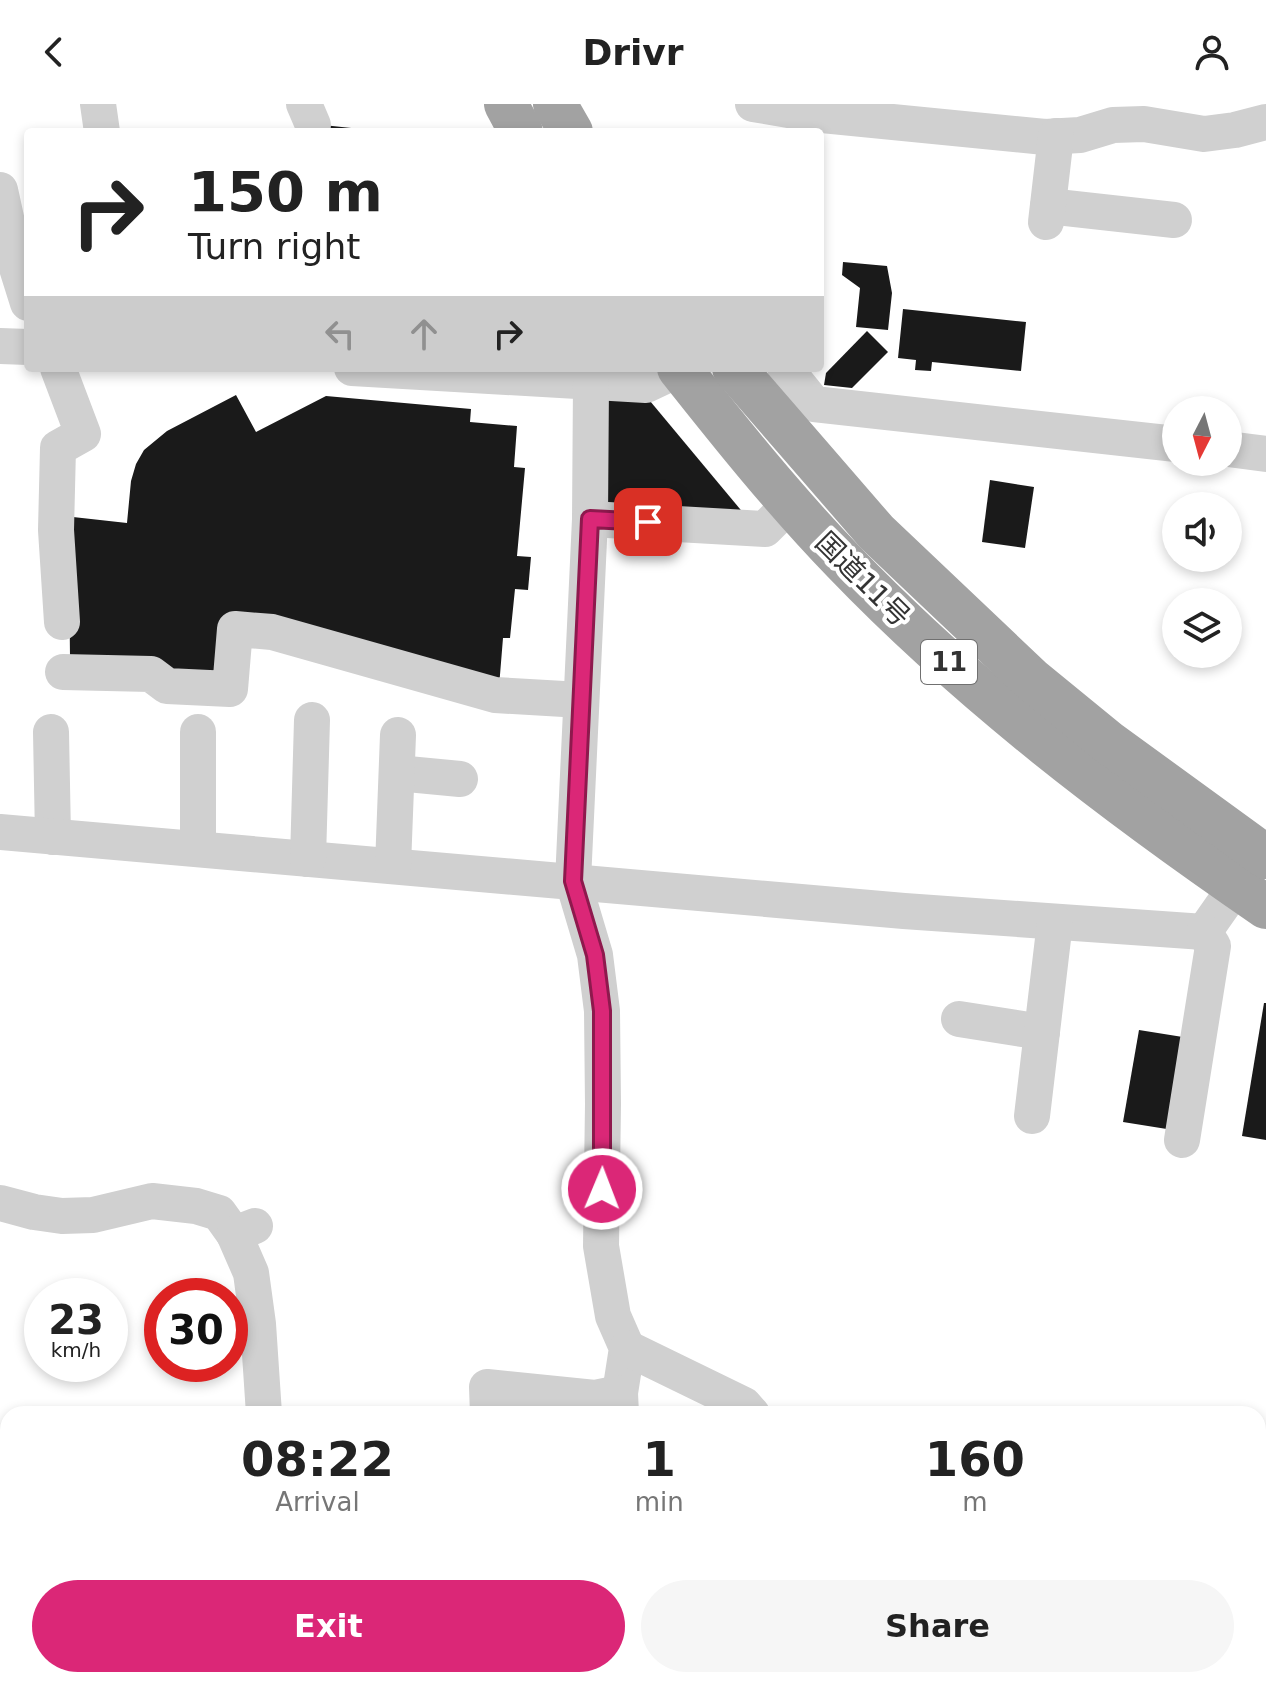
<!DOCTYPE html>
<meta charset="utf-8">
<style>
:root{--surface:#fff;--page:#f6f6f6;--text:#222;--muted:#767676;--accent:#db2777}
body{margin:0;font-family:"DejaVu Sans","Noto Sans JP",sans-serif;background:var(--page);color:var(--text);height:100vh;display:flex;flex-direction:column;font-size:30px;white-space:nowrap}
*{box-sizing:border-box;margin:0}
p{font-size:26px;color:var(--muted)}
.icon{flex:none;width:44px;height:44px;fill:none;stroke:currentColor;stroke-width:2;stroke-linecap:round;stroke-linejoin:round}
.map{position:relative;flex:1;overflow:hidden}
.drawer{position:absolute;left:0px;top:1302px;width:1266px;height:282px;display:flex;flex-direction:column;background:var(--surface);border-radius:24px 24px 0 0;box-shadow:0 4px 12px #0003}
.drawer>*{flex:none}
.hud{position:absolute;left:24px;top:24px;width:800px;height:244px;border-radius:8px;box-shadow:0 4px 12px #0003;background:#fff;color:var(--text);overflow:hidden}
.needle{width:52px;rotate:186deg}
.fabs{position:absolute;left:1162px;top:292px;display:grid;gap:16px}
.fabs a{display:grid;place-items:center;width:80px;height:80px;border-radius:50%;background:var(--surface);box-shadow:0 4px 12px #0003;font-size:40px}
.speed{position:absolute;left:24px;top:1174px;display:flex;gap:16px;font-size:40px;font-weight:700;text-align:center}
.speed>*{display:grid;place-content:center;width:104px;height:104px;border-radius:50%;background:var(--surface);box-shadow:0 4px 12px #0003;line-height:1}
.speed small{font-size:20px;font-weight:400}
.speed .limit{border:12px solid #d22;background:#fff;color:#111}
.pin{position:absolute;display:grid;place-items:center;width:68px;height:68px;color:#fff;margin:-34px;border-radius:16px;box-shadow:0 4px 12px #0006}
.me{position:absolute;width:88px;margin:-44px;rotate:1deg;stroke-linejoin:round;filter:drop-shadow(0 0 6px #0008)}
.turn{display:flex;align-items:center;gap:28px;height:168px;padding:0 32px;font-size:36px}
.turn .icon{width:104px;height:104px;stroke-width:2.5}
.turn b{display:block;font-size:56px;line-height:68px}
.lanes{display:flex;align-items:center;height:76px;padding:0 32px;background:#0003;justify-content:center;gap:40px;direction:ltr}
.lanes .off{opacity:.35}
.eta{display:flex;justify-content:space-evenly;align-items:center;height:136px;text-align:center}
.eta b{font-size:48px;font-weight:600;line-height:56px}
.primary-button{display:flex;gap:16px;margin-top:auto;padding:16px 32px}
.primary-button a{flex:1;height:92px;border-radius:48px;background:var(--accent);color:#fff;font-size:32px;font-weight:600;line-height:92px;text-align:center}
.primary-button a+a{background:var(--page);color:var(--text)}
header{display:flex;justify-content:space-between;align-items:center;height:104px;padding:0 32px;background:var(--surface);font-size:36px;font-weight:600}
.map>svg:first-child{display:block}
</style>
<header><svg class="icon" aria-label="back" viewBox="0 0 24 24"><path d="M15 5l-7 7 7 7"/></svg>Drivr<svg class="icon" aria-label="person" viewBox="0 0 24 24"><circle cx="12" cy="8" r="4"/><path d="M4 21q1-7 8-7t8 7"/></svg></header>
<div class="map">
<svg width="1266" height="1583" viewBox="0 0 1266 1583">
<rect width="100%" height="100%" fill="#fff"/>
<g fill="#1a1a1a">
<polygon points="323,21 370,26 370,28 322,28"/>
<polygon points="843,158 887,162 892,189 888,226 856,223 860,184 842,171"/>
<polygon points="903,205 1026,218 1021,267 932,258 931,267 915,266 916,256 898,254"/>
<polygon points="867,227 888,248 852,284 824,281 826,269"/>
<polygon points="600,290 650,297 745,411 596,403"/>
<polygon points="236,291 256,328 326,292 471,305 470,318 517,322 514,363 525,364 517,452 531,453 528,486 515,485 510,534 503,534 499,583 266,517 224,573 70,553 69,464 73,413 127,419 131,377 136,360 144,346 167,327"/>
<polygon points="990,376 1034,383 1025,444 982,438"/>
<polygon points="1264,899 1266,899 1266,1036 1242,1032"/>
<polygon points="1139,926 1189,934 1173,1026 1123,1018"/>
</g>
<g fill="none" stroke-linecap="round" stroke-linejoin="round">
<g stroke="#d0d0d0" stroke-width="36">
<polyline points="98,0 102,28"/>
<polyline points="304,0 313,21"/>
<polyline points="753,0 812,10 1045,33 1080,31 1113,21 1144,20 1204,30 1235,26 1266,18"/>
<polyline points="0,86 17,164 28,199"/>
<polyline points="1048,102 1174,116"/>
<polyline points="1046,118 1056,32"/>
<polyline points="0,242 28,243"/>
<polyline points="58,264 83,330 58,344 56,426 62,518"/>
<polyline points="352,264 646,281 682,264"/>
<polyline points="785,264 814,300 1176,340"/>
<polyline points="591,279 590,415 573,777 595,851 602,907 603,1000 601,1142 613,1212 627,1244 620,1289 621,1310"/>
<polyline points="1228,345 1266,350"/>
<polyline points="590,415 765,425 790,400"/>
<polyline points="63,568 151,570 167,582 230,585 235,525 272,528 495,591 581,596"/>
<polyline points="51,628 53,733"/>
<polyline points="397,669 460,675"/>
<polyline points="0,728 904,807 1204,828 1251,761"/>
<polyline points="198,745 198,628"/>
<polyline points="308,755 312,616"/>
<polyline points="393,762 398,631"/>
<polyline points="959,915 1042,928"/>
<polyline points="1032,1012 1055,818"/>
<polyline points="1182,1036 1213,842 1204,828"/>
<polyline points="0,1099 34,1108 62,1112 93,1111 152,1097 196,1102 219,1109 234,1130"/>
<polyline points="255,1122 234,1130 251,1169 258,1220 264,1310"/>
<polyline points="627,1244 744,1301 752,1310"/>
<polyline points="488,1310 487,1283 595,1294 620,1289"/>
<polyline points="0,1385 3,1368"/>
<polyline points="1258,1573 1266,1575"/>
<polyline points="634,1576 635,1583"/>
<polyline points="1106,1576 1112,1583"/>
<polyline points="276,1583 278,1576"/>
<polyline points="1195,1583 1196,1576"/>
</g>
<g stroke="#a2a2a2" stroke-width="44">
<polyline points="506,0 521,28"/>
<polyline points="555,0 571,28"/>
<path d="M679,264C732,331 785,397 844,458C970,589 1116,700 1266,803"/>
<polyline points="734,264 876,428 1031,575 1108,638 1266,753"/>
</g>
<defs>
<g id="rail">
<polyline points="0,1466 8,1470"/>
<polyline points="209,1576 223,1583"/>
</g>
</defs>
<use href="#rail" stroke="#888" stroke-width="9"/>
<use href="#rail" stroke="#fff" stroke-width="6" stroke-dasharray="18" stroke-linecap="butt"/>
</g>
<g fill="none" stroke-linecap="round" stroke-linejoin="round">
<defs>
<polyline id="route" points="602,1085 602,907 595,851 573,777 590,415 648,418"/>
</defs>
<use href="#route" stroke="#8e194d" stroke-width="20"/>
<use href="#route" stroke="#db2777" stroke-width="14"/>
</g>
<g text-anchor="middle" stroke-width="8" stroke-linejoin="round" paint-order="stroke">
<rect fill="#fff" stroke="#707070" stroke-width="2" x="921" y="536" width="56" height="44" rx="6"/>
<g font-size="26" font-weight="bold" fill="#333">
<text x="949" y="567">11</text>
</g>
<g font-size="28" fill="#333" stroke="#fff">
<text transform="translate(863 475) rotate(45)" y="10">国道11号</text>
</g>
</g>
</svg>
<div class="fabs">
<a><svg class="needle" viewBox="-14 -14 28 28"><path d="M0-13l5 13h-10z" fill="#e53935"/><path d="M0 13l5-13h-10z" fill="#767676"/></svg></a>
<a><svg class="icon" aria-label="sound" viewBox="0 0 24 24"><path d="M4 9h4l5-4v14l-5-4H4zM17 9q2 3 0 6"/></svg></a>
<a><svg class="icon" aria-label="layers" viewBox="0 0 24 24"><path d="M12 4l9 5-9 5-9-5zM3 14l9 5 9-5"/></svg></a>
</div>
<div class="speed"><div>23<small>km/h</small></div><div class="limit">30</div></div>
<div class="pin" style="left:648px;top:418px;background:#d93025"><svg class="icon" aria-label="arrive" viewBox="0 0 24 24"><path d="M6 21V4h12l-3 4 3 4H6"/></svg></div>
<svg class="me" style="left:602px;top:1085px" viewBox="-20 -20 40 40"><circle r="17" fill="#db2777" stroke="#fff" stroke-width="3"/><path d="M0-11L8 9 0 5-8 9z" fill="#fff"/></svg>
<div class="hud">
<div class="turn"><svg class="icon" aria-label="right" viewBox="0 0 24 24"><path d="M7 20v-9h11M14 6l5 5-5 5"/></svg><div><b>150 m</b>Turn right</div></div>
<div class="lanes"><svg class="icon off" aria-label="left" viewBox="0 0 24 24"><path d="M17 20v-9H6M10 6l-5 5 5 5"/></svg><svg class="icon off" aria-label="ahead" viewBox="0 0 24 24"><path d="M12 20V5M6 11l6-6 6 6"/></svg><svg class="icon" aria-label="right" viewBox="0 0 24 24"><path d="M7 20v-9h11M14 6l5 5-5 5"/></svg></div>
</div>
<section class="drawer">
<div class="eta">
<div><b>08:22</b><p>Arrival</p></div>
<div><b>1</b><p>min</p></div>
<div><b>160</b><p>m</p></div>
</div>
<div class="primary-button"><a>Exit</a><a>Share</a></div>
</section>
</div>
